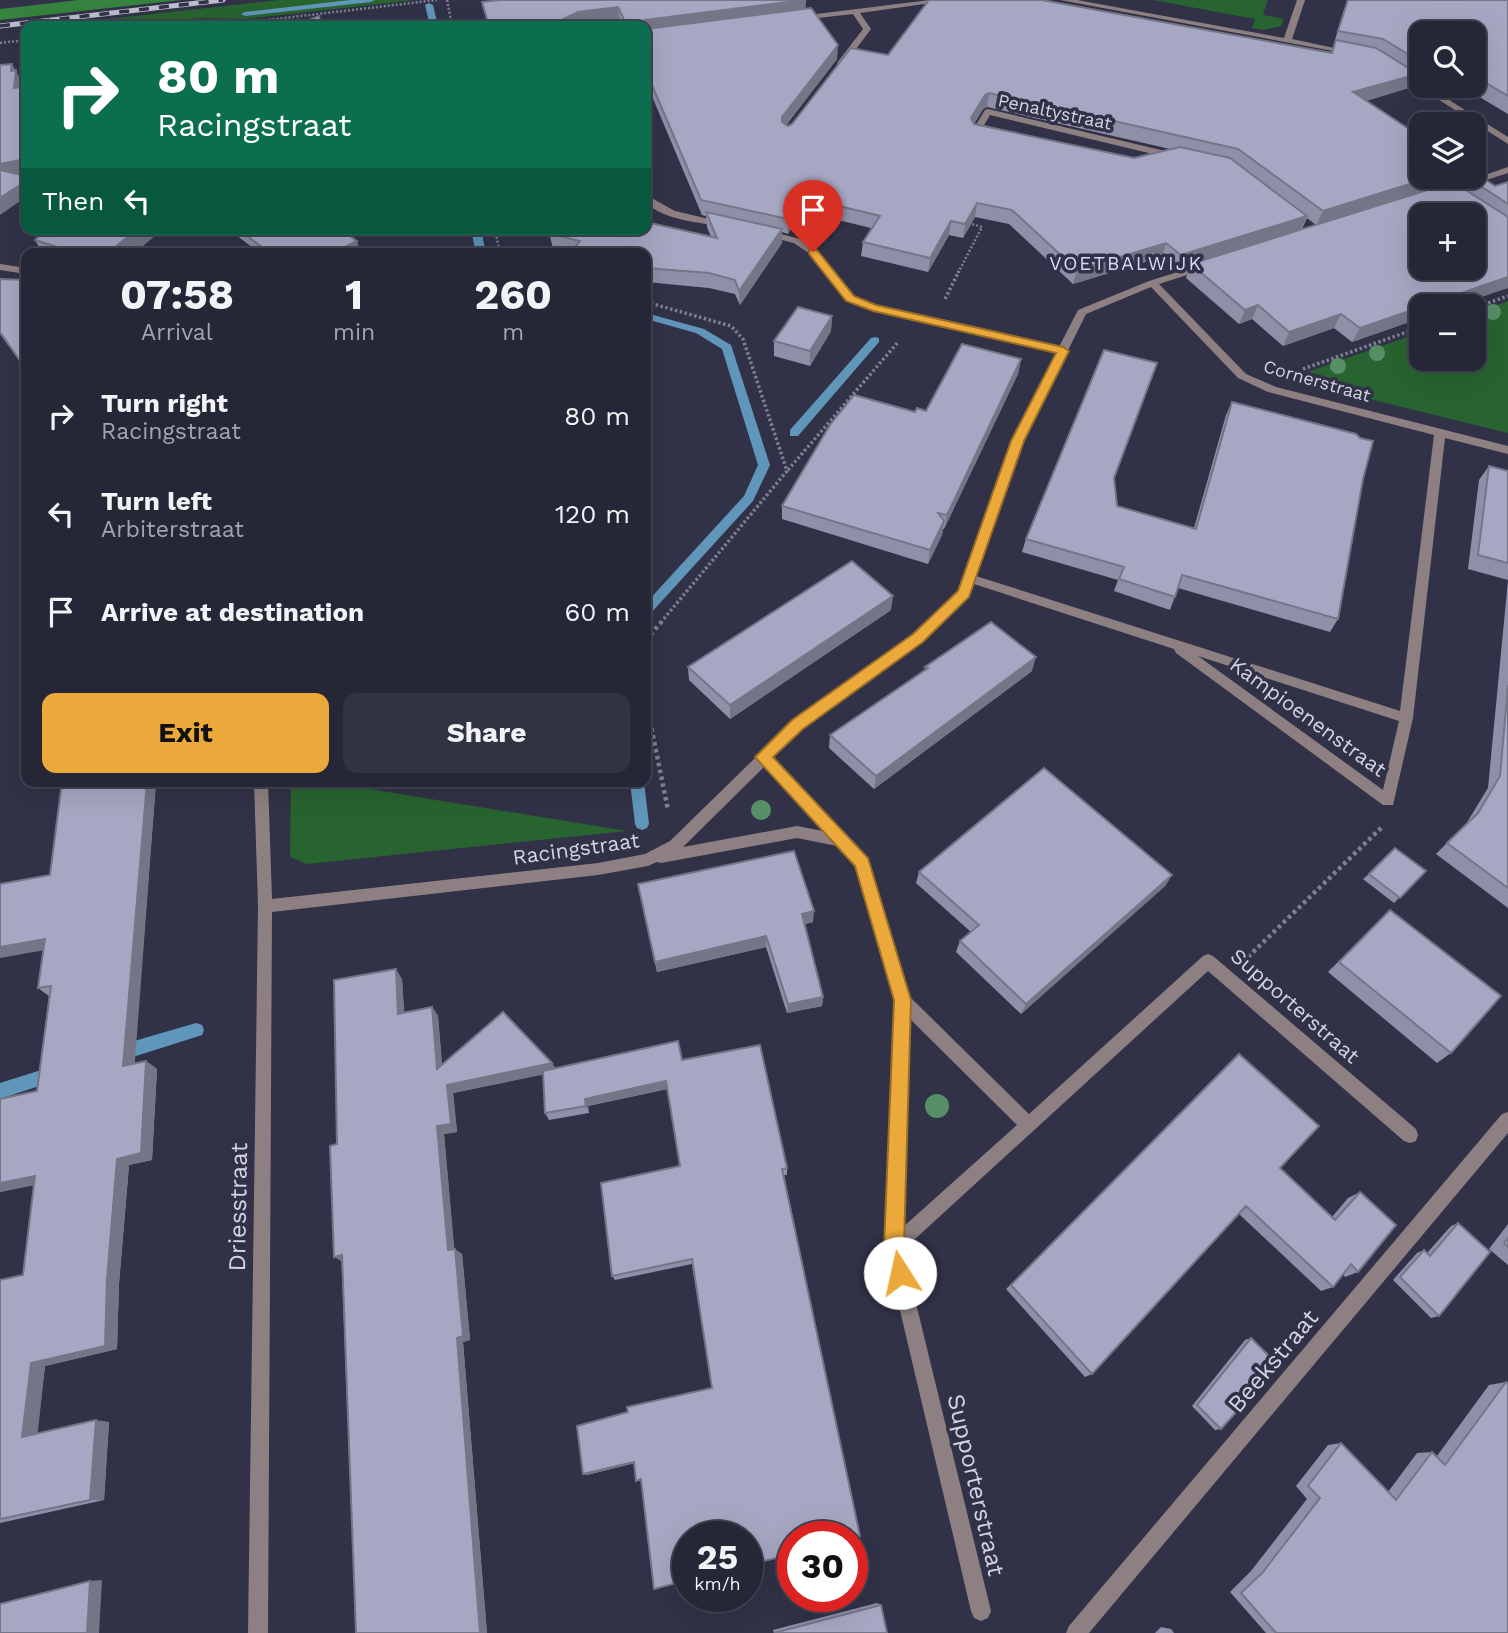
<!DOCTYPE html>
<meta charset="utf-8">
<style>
:root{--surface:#252636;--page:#313242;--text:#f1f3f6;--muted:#a3a5ad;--line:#424351;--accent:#eca93b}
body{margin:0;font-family:"Work Sans",sans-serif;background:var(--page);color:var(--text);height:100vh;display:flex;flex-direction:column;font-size:26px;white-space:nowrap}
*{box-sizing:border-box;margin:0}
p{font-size:23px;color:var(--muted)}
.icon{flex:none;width:38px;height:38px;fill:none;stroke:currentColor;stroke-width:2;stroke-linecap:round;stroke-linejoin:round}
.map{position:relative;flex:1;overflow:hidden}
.details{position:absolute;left:21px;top:248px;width:630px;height:539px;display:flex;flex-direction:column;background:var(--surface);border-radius:14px;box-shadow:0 7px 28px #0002,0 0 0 2px var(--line)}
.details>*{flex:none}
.banner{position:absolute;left:21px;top:21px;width:630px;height:214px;border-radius:14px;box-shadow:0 7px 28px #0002,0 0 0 2px var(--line);background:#0b6e4f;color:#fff;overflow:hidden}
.fabs{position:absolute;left:1409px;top:21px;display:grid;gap:14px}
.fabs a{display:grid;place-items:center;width:77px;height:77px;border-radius:14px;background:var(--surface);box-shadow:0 7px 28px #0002,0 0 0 2px var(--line);font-size:35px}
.speed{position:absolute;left:672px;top:1521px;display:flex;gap:14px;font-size:35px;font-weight:700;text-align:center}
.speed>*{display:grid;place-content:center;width:91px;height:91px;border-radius:50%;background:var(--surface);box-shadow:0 7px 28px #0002,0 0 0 2px var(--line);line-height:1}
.speed small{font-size:18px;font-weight:400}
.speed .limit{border:10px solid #d22;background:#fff;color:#111}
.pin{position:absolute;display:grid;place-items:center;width:60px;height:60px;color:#fff;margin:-72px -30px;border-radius:50% 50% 50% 0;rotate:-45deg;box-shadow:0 0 7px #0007}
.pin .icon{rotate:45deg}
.me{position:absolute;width:77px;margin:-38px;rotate:350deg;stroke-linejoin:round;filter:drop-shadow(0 0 5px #0008)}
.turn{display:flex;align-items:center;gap:24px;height:147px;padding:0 21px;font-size:32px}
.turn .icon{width:91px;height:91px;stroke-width:2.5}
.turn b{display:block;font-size:49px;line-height:60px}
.then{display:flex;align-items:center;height:66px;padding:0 21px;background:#0003;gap:14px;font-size:26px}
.eta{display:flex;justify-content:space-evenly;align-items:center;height:119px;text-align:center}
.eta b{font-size:42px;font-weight:700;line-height:49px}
.cta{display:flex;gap:14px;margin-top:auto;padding:14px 21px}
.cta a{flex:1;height:80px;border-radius:14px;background:var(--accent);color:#111;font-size:28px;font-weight:700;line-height:80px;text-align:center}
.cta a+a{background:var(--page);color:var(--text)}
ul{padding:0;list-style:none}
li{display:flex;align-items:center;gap:21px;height:98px;padding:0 21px}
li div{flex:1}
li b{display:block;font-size:26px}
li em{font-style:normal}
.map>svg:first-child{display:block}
</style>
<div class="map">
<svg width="1508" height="1633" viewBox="0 0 1508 1633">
<rect width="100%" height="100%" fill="#313248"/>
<g fill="#28642f">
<polygon points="279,0 415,0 245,19 201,18 123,26 44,26"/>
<polygon points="1153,0 1268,0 1263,15 1284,19 1281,26 1264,30 1252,28 1255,19"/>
<polygon points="1508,301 1508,433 1288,379 1421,332 1421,359 1474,359 1474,313"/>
<polygon points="291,782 327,782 627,831 307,864 290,857"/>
</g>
<polygon fill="#35833e" points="79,0 181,0 0,20 0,9"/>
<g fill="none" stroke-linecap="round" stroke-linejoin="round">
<g fill="#6096ba" fill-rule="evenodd">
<polygon points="350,0 375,0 371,2 245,16 241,14 245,12"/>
<polygon points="429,3 433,5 438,26 430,26 425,5"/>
<polygon points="471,229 481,229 486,254 476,254"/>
<polygon points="646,313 704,329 731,345 770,465 753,501 650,614 646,616 646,603 744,496 758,465 722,349 696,333 646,319"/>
<polygon points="875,337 879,338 879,342 798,436 790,436 790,430 871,338"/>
<polygon points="630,782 644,782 649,824 647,828 642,830 637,828 635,824"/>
<polygon points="196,1023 202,1025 204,1030 202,1035 196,1037 117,1062 111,1059 109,1054 111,1049 117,1046"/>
<polygon points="54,1066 60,1069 62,1074 60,1079 0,1099 0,1083"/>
</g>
<g stroke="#7e7f92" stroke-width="2.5" stroke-dasharray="2 2" stroke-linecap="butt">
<polyline points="447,0 452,26"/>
<polyline points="149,26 199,21 250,22 437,0"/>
<polyline points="0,43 26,40"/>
<polyline points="495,229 500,254"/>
<polyline points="958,273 982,227 968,223"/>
</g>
<g stroke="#7e7f92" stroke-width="3.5" stroke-dasharray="2.5 2.5" stroke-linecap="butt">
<polyline points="945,299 959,271"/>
<polyline points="646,302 731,326 743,339 787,471 662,621"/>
<polyline points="1474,308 1508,296"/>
<polyline points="1303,369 1421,327"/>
<polyline points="788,470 899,341"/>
</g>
<g stroke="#7e7f92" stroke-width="4.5" stroke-dasharray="3.5 3.5" stroke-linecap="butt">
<polyline points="646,640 664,619"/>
<polyline points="646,701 668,810"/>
<polyline points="1248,957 1382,827"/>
</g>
<polygon fill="#8e8082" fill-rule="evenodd" points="1508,1112 1508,1133 1089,1633 1066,1633 1069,1626 1502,1114"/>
<g fill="#8e8082" fill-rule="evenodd">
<polygon points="930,0 953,0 860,13 871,29 844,65 841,65 837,63 863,29 853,14 800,20 796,18 800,16"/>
<polygon points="1060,0 1077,0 1284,38 1297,0 1305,0 1292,39 1353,52 1349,54"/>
<polygon points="1397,69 1403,69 1421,81 1421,86 1427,86 1508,137 1508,144 1397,73"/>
<polygon points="988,109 1178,154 1182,157 1178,160 990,115 980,132 986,133 986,137 972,135 971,133 985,110"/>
<polygon points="1508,167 1508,173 1446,193 1438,191"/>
<path d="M646,195L675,211L730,224L725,227C699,222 666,221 646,203Z"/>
<path d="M765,230L800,239L816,250L854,296L876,306L1059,347L1078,310L1149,281L1203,264H1209V268L1159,284L1246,374L1276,387L1508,446V454L1445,438L1413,718L1393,805H1383L1176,653L1174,649L974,584L968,597L922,641L803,729L773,758L867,859L909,996L1029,1114L1203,956L1208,954L1213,956L1416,1129L1418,1135L1416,1141L1410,1143L1404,1141L1208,971L903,1250L991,1611L988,1618L981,1621L974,1618L971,1611L885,1247L894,1000L856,866L837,846L797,838L661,863L657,862L648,866L598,875L272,912L268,1633H248L258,906L254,782H268L272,899L598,863L645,854L670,841L793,721L914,635L959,592L1011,441L1056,353L869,310L846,300L810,254L794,243L762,235V231ZM1151,287L1238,378L1268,392L1434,435L1400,711L976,576L1023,441L1086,314ZM1198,656L1399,721L1383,790ZM764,767L823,831L797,826L683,847ZM909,1018L1017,1125L903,1227Z"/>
<polygon points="0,264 26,268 26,274 0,270"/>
</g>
<defs>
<polyline id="rail" points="0,26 223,0"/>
</defs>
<use href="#rail" stroke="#bdbecd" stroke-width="5"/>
<use href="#rail" stroke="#313248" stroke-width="3.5" stroke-dasharray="10" stroke-linecap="butt"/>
</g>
<g fill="#568e66">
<circle cx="1493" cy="312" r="8"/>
<circle cx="1377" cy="353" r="8"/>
<circle cx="1338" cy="366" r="8"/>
<circle cx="761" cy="810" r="10"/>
<circle cx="937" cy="1106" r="12"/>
</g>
<g fill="#8f90a8" fill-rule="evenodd">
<path d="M806,0L805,9L837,59L786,125L788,126L792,124L888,55L1331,53L1347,0H1508V114L1461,86H1474V33H1421V79L1417,76L1412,87L1366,101L1458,180L1414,194L1462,188L1467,177L1495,186L1508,182V288L1421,306V318L1352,342L1334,328L1283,346L1252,319L1239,324L1186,278L1191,265L1176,270L1162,257L1073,284L1009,224L975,217L963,238L949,235L928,272L861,256L863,242L871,228L801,211L788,234L782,232V243L740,305L735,294L709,288L646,282V254L571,253L553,248L548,229H646L711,237L707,227L706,216L702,215L646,82V26H622L620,21L579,26H488L482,2ZM987,107L1170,149L1134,158L974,124L983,109ZM1307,218L1316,225L1302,229Z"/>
<polygon points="163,229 133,254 43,254 35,240"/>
<polygon points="234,229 340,229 357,241 360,252 356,254 261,254 236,235"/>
<polygon points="0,279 26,280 26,370 0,334"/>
<polygon points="832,316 831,331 810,366 774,356 774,341"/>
<polygon points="1021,359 1018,374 944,529 943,529 942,535 928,564 782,519 782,506 915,412 926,411"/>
<polygon points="1232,402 1363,479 1338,619 1330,632 1178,588 1170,610 1114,591 1118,580 1022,552 1026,539 1114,479 1117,506 1194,528 1226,415"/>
<polygon points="1489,466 1508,471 1508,908 1436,854 1466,824 1488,788 1508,580 1468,569 1479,480"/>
<polygon points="891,610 730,719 689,680 688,667"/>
<polygon points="925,667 1032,671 874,789 829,748 830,735 925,670"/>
<polygon points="156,782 134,1064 146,1061 157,1069 152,1160 129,1165 119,1284 117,1349 45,1366 37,1434 109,1422 104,1500 0,1523 0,1280 23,1275 34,1185 0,1192 0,1099 37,1091 49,996 38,988 43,950 50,875"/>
<polygon points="538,782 573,782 572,787"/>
<polygon points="1426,871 1394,903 1363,879 1369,874"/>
<polygon points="919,872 1172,875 1165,886 1021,1014 956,952 960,941 971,932 916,883"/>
<polygon points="638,884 813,922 805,924 823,997 822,1006 787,1013 766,947 657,972"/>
<polygon points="1390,910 1451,1053 1437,1063 1328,972"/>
<polygon points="402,979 404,1012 432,1007 438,1016 442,1065 552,1063 555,1068 682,1060 787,1168 787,1175 784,1175 860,1536 641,1481 639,1481 634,1463 587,1475 628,1412 712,1388 692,1264 615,1280 612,1276 680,1166 667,1089 588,1106 589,1113 549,1120 545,1113 543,1074 453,1093 457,1132 444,1134 454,1249 462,1254 470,1340 463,1342 487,1633 356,1633 337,1144"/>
<polygon points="1239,1054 1280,1168 1332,1217 1348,1198 1360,1192 1358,1272 1345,1277 1343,1274 1333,1287 1321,1291 1239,1214 1092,1374 1085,1377 1006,1289"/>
<polygon points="1458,1223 1439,1316 1431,1318 1393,1280 1417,1253 1424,1250 1427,1253 1451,1226"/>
<polygon points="1508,1224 1508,1265 1489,1249"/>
<polygon points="1251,1338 1221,1429 1215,1430 1192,1406 1245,1340"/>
<polygon points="1506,1382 1508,1633 1266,1633 1230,1592 1251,1571 1307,1499 1296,1486 1328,1445 1341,1443 1388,1492 1417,1453 1432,1452 1437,1456 1489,1385"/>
<polygon points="877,1603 881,1605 774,1633 773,1630"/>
<polygon points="1161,1627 1171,1629 1174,1633 1155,1633"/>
</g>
<g fill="#747688">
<polygon points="806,0 805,13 646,33 646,26 643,26 642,22 645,20"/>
<polygon points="618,7 620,21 579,26 549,26 578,12"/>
<polygon points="838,45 837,59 782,131 782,117"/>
<polygon points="12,64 22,82 20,99 14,88 11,71"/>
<polygon points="1418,74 1412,87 1347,106 1353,92"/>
<polygon points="989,93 987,107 983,109 969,132 971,118 985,95"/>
<polygon points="26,159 26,172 0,177 0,164"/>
<polygon points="1432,177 1460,177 1458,180 1316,225 1323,211"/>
<polygon points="26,181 26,197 0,215 0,198"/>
<polygon points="802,197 801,211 788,234 788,219"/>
<polygon points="977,203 975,217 963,238 965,224"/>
<polygon points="1307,216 1301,230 1176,270 1181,255"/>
<polygon points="951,221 949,235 928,272 930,258"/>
<polygon points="137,229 163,229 133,254 107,254"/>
<polygon points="782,229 782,243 740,305 739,291"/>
<polygon points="357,241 360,252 356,254 331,254"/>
<polygon points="1166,243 1162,257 1073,284 1077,270"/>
<polygon points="1508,277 1508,288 1455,306 1423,306"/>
<polygon points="1258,305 1252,319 1239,324 1245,310"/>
<polygon points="1421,307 1421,318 1352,342 1360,328"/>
<polygon points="1341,314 1334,328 1283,346 1289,332"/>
<polygon points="832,316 831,331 810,366 810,351"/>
<polygon points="1021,359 1018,374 944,529 947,515"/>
<polygon points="944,521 942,535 928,564 930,550"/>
<polygon points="893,596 891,610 730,719 730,705"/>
<polygon points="1036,657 1032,671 874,789 876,776"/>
<polygon points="147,782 156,782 134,1074 123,1066"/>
<polygon points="413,782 428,782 414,785"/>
<polygon points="1172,875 1165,886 1021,1014 1026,1004"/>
<polygon points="814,911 813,922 802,925 802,914"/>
<polygon points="766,936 766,947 657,972 655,962"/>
<polygon points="45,939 56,948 0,958 0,947"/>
<polygon points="396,969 402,979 405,1023 398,1014"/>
<polygon points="823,997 822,1006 787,1013 788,1004"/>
<polygon points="432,1007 438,1016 443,1078 437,1069"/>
<polygon points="146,1061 157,1069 152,1160 129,1165 119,1284 117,1349 45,1366 37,1439 22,1437 31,1363 107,1279 117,1159"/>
<polygon points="552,1063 556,1072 453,1093 457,1132 444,1134 455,1256 448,1250 437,1126 447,1085"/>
<polygon points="666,1081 668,1089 588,1106 589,1113 586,1106 585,1099"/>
<polygon points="35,1176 48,1182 0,1192 0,1183"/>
<polygon points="455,1249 462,1254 470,1340 463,1342 487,1633 480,1633 457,1338"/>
<polygon points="342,1255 343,1262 334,1257"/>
<polygon points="96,1420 109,1422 104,1500 90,1500"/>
<polygon points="634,1462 636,1463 587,1475 583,1474"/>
<polygon points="102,1580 99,1633 87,1633 90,1581"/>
</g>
<g fill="#a6a8c3" stroke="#747688" stroke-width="2" fill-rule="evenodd">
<polygon points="500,0 804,0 645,20 642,22 644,26 627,26 618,7 578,12 549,26 489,26 482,2"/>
<polygon points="929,0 1042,0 1332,53 1336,40 1376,48 1418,74 1353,92 1421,137 1421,177 1432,177 1323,211 1238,149 989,93 985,95 971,118 974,124 1134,158 1180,147 1230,158 1307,216 1181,255 1166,243 1077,270 1012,210 977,203 965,224 951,221 930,258 863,242 880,216 802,197 788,219 701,200 646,71 646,29 811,8 838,45 782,117 782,122 788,126 792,124 851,48 888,55"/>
<polygon points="1348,0 1508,0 1508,96 1474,76 1474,33 1421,33 1421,62 1383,39 1338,31"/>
<polygon points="319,16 321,26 294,26"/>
<polygon points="12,64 11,71 16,70 14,88 26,86 26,159 0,164 0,65"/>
<polygon points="0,170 26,176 26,181 0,198"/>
<polygon points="1477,174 1495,186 1508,182 1508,204 1467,177 1474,177 1474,175"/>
<path d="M1453,182L1508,217V277L1360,328L1341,314L1289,332L1258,305L1245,310L1191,264ZM1421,215H1474V268H1421Z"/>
<polygon points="706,212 782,229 739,291 735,280 709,273 646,268 646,254 570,254 580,241 551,234 550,229 646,229 646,222 717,238"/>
<polygon points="46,229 137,229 107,254 79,254 35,240"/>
<polygon points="238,229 340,229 357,241 331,254 271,254"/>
<polygon points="0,279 26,280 26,364 23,365 0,332"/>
<polygon points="798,307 832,316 810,351 774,341"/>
<polygon points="962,344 1021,359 947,515 938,513 944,521 930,550 782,506 830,425 854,395 915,412 917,408 926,411"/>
<polygon points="1104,350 1157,363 1114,478 1117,506 1196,529 1232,402 1356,434 1360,438 1373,441 1363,479 1338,619 1182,575 1175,597 1119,579 1124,567 1026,539"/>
<polygon points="1489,466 1508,471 1508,563 1478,555"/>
<polygon points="852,561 893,596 730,705 688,667"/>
<polygon points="991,622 1036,657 876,776 830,735 928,668 925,667"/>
<polygon points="1508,685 1508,888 1447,843 1478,813 1500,776"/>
<polygon points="1044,768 1172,875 1026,1004 960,941 979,925 919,872"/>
<polygon points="62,782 147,782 123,1066 146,1061 141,1153 117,1159 107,1279 105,1346 31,1363 22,1437 96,1420 90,1500 0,1519 0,1280 23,1275 35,1176 0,1183 0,1099 37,1091 51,986 38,988 45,939 0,947 0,884 50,875"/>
<polygon points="1395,848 1426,871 1400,898 1369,874"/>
<polygon points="794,851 814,911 802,914 823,997 788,1004 766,936 655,962 638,884"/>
<polygon points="1390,910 1501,996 1451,1053 1339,962"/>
<polygon points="396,969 398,1014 432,1007 437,1069 503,1012 552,1063 447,1085 451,1124 437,1126 448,1250 455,1249 463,1336 457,1338 480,1633 356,1633 342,1255 334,1257 330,1146 337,1144 334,980"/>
<polygon points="678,1041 682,1060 760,1045 787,1168 782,1169 860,1536 852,1538 852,1536 793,1536 793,1554 747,1565 747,1536 688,1536 688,1580 654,1589 641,1479 636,1481 634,1462 583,1474 577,1426 628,1412 627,1407 712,1388 692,1259 612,1276 601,1183 680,1166 666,1081 585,1099 586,1106 545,1113 543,1071"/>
<polygon points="1239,1054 1319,1126 1280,1168 1335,1220 1360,1192 1396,1225 1358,1272 1351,1264 1333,1287 1246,1206 1092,1374 1011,1285"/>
<polygon points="1458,1223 1490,1252 1439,1316 1400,1277 1424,1250 1430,1256"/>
<polygon points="1508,1238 1508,1247 1504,1243"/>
<polygon points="1251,1338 1278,1365 1221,1429 1197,1405"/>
<polygon points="1506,1382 1508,1384 1508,1633 1276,1633 1241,1593 1263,1572 1320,1498 1308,1486 1341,1443 1396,1500 1432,1452 1445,1465"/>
<polygon points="90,1581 87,1633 0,1633 0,1604"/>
<polygon points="881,1605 887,1633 774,1633"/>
</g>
<polygon fill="#eca93b" stroke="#996e26" stroke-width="2" points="809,250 817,250 854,296 876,305 1063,347 1069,351 1024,441 969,597 923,642 803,729 773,757 868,858 911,1000 904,1247 910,1273 907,1280 900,1283 893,1280 884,1247 894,1000 855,866 755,757 792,720 913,634 958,591 1011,441 1056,353 873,311 846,301 809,254"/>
<g text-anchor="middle" stroke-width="7" stroke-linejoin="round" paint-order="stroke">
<g font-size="18" fill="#d3d4e2" stroke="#313248">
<text transform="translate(1055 112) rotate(12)" y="6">Penaltystraat</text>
<text transform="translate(1317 381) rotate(16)" y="6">Cornerstraat</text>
</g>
<g font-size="19" letter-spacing="2" fill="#d7d9f5" stroke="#313248">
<text x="1126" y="270">VOETBALWIJK</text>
</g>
<g font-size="21" fill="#d3d4e2" stroke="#313248">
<text transform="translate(1308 717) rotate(36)" y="7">Kampioenenstraat</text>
<text transform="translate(576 849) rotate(-8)" y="7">Racingstraat</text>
<text transform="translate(1295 1006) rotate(41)" y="7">Supporterstraat</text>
</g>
<g font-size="24" fill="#d3d4e2" stroke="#313248">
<text transform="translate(238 1207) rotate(-89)" y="8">Driesstraat</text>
<text transform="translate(1273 1361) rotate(-50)" y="8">Beekstraat</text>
<text transform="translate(976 1485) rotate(77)" y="8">Supporterstraat</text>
</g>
</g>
</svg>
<div class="fabs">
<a><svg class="icon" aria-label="search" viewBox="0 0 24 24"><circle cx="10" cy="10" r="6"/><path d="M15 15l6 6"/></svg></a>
<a><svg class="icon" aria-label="layers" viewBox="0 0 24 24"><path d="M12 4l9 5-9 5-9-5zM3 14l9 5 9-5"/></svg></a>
<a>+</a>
<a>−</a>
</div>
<div class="speed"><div>25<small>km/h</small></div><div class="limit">30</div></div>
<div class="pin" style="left:813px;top:252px;background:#d93025"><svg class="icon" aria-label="arrive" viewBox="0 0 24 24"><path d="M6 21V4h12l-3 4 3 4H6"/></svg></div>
<svg class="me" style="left:900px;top:1273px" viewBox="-20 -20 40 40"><circle r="19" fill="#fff"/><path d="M0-13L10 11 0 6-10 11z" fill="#eca93b"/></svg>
<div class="banner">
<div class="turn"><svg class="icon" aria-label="right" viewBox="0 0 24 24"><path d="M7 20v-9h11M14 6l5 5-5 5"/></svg><div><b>80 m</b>Racingstraat</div></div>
<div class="then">Then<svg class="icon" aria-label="left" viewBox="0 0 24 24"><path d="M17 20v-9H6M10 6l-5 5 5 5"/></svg></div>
</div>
<section class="details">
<div class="eta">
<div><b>07:58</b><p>Arrival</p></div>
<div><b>1</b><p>min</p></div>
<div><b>260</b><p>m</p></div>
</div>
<ul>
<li><svg class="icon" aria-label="right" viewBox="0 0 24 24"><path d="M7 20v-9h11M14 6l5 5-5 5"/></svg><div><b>Turn right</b><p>Racingstraat</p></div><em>80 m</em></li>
<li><svg class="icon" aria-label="left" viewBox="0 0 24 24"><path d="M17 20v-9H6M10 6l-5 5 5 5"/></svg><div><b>Turn left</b><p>Arbiterstraat</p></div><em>120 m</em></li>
<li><svg class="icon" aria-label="arrive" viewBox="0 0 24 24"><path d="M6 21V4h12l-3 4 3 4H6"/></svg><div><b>Arrive at destination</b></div><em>60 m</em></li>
</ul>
<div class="cta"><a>Exit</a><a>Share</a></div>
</section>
</div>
